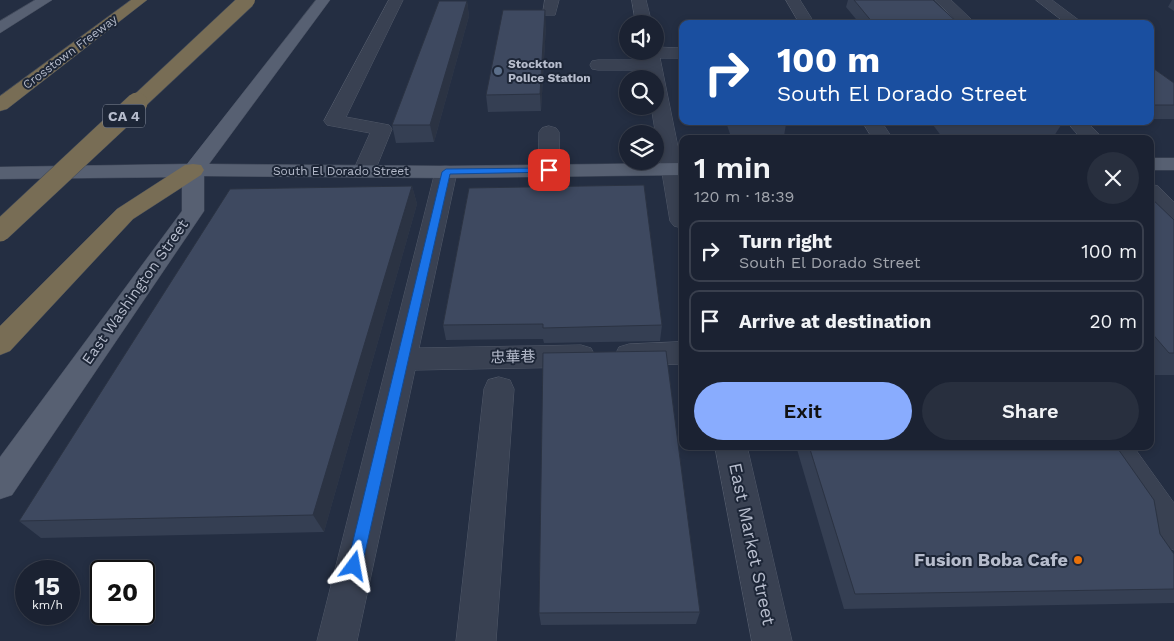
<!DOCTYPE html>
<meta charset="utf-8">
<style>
:root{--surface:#1b2232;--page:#282f3e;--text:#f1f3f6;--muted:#a0a4ac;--line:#393f4d;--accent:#89acfe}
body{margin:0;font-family:"Work Sans","Noto Sans SC",sans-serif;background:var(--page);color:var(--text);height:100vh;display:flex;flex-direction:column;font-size:19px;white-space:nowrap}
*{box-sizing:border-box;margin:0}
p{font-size:16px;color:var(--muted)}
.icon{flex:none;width:28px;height:28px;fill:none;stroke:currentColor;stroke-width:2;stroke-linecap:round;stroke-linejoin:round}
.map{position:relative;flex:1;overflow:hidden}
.sheet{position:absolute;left:679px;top:135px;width:475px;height:315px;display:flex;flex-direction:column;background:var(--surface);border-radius:10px;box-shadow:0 2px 8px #0003,0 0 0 1px var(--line)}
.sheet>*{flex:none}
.banner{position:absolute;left:679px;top:20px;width:475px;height:105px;border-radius:10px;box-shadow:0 2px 8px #0003,0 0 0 1px var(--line);background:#1a4fa0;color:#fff;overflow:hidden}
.fabs{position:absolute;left:619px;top:15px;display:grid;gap:10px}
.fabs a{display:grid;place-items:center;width:45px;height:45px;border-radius:50%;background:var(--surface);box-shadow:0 2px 8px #0003,0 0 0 1px var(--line);font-size:25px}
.speed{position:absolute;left:15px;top:560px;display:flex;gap:10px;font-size:25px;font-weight:700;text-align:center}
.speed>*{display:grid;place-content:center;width:65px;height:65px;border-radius:50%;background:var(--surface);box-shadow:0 2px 8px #0003,0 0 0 1px var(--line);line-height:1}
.speed small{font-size:12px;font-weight:400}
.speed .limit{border:2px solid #111;border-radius:8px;background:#fff;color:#111}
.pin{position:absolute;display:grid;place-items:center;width:42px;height:42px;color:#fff;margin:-21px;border-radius:10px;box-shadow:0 2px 8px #0006}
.me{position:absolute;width:55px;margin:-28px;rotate:13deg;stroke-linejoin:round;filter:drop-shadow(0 0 4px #0008)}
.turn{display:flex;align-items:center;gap:18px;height:105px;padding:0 15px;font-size:22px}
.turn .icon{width:65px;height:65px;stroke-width:2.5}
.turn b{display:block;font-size:35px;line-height:42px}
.round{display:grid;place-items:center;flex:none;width:52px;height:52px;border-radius:26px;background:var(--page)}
.headline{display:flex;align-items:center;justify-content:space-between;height:85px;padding:0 15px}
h1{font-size:30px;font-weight:600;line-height:38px}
.button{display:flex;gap:10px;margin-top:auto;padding:10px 15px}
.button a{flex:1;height:58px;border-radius:30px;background:var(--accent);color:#111;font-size:20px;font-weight:600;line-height:58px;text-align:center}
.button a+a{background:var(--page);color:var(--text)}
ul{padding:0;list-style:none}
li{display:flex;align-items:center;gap:15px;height:62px;margin:0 10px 8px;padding:0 5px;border:2px solid var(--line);border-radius:10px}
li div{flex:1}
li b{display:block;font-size:19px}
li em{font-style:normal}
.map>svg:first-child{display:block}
</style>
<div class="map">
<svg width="1174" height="641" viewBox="0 0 1174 641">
<rect width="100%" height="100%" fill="#242e42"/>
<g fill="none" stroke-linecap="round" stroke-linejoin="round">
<defs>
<g id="minor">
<polygon points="389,0 403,0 346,117 389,125 392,129 375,171 372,176 364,177 356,176 353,171 370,133 327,125 324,121"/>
<polygon points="545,0 559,0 555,15 545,15 543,12"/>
<polygon points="632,0 646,0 652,24 636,24"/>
<polygon points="786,0 800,0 815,24 800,24"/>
<polygon points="935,0 951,0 976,24 960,24"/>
<polygon points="1036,0 1052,0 1084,24 1067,24"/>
<polygon points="655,47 682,48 682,58 660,58 682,167 682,228 674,226 670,221 651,106 655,106 655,79 646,79 645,70 598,70 592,69 590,65 592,61 598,60 643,60 642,51 655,51"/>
<polygon points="862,121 881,121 893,139 873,139"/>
<polygon points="1066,121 1086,121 1104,139 1082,139"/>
<polygon points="549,126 556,128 559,132 560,170 557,175 549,176 541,175 538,170 539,132 542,128"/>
<polygon points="446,166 454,167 457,172 419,348 581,345 591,348 595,356 591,364 581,367 415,370 357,641 317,641 435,172 438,167"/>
<path d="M1150,184L1158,186L1174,202V239L1166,237C1156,223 1166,220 1150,204Z"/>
<polygon points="682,342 682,364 629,366 619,363 615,355 619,347 629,344"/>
<polygon points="499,377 510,380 514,389 496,641 456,641 484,389 488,380"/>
<polygon points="715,446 747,446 792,641 752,641"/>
<polygon points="1098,446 1133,446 1174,503 1174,550 1161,545"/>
</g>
<g id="major">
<polygon points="35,0 52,0 0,33 0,21"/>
<polygon points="316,0 330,0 209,164 446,166 682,163 682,175 446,178 204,176 204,211 12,495 0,499 0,457 182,211 182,177 0,179 0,167 187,164"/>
<rect x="1150" y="158" width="24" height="12"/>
</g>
<g id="highway">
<polygon points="131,0 147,0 7,109 0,111 0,96"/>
<polygon points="193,164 201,165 204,170 201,175 133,219 10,351 0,355 0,326 117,209 185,165"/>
</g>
</defs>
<use href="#minor" stroke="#515969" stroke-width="1"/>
<use href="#major" stroke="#424a5b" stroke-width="1"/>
<use href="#highway" stroke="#404959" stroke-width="1"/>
<use href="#minor" fill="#394152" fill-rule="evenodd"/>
<use href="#major" fill="#576072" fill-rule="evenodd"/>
<use href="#highway" fill="#786d55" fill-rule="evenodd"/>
<defs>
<polyline id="highway-bridge-far1" points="136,104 247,0"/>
<polyline id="highway-bridge" points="0,231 137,103"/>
</defs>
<use href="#highway-bridge-far1" stroke="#404959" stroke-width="17" stroke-linecap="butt"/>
<use href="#highway-bridge" stroke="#404959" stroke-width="22" stroke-linecap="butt"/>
<use href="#highway-bridge-far1" stroke="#786d55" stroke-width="16"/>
<use href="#highway-bridge" stroke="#786d55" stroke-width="21"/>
</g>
<g fill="#353f53">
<polygon points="848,0 933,0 959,24 860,24 846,7"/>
<polygon points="1172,0 1174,0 1174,11 1168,7"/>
<polygon points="467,1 469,16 434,142 396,143 392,125"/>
<polygon points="546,25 541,111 488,112 486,95"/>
<polygon points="1150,66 1174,83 1174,119 1150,119"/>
<polygon points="712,121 792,121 791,124 786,124 784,136 731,137 727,125 713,125"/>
<polygon points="930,121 1063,122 1054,136 942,137"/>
<polygon points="412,186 417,204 324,532 41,538 19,521"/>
<polygon points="469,188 662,325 660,341 544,343 543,339 446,340 443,325"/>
<polygon points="1150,197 1174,220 1174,375 1150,375"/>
<polygon points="796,446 1116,446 1160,534 1174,554 1174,603 844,609"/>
<polygon points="700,612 696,624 541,625 539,613"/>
</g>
<g fill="#2b3343">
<polygon points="467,1 469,16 434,142 430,125"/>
<polygon points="545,10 546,25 541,111 540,94"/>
<polygon points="412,186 417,204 324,532 313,515"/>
</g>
<g fill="#3e4960" stroke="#2b3343">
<polygon points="854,0 933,0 959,24 873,23"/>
<polygon points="439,1 467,1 430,125 392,125"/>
<polygon points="503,10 545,10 540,94 486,95"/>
<polygon points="1150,66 1174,83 1174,105 1150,105"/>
<rect x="733" y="121" width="54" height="1"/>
<polygon points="948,121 1062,121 1063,122 949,123"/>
<polygon points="644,185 662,325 543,328 543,324 443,325 469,188"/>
<polygon points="412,186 313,515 19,521 230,189"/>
<polygon points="1150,197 1174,220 1174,353 1169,353 1150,331"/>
<polygon points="666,351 700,612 539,613 543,353"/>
<polygon points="809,446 1116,446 1154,500 1160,534 1174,554 1174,589 855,594"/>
</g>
<polygon fill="#1a73e8" stroke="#114b97" points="549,168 552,169 552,172 450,174 362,566 360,571 354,574 349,571 347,566 442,172 446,169"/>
<circle fill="#5c6f8a" stroke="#1d2637" stroke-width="2" cx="498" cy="71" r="5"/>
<circle fill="#e8710a" stroke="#1d2637" stroke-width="2" cx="1078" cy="560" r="5"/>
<g text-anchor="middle" stroke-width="4" stroke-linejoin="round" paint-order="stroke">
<g font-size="12" fill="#b6bccc" stroke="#1d2637">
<text transform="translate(70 52) rotate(-37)" y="4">Crosstown Freeway</text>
<text x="341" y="175">South El Dorado Street</text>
</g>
<g font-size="12" font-weight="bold" fill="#b6bccc" stroke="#1d2637" text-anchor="start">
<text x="508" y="68">Stockton<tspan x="508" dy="14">Police Station</tspan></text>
</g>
<rect fill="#1d2637" stroke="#888f9f" stroke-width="1" x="103" y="104.5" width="42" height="23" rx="4"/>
<g font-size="14" font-weight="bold" fill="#b6bccc">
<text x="124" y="121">CA 4</text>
</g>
<g font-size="15" fill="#b6bccc" stroke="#1d2637">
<text transform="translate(135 292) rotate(-55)" y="5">East Washington Street</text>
<text transform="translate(513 357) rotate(-1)" y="5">忠華巷</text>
</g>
<g font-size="18" fill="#b6bccc" stroke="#1d2637">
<text transform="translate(752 544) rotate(78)" y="6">East Market Street</text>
</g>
<g font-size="18" font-weight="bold" fill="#b6bccc" stroke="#1d2637" text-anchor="end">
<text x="1068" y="566">Fusion Boba Cafe</text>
</g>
</g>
</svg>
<div class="fabs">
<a><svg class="icon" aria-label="sound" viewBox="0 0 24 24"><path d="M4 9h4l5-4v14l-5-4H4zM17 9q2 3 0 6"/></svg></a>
<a><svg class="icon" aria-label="search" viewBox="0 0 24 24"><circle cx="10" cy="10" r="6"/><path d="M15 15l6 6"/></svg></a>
<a><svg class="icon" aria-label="layers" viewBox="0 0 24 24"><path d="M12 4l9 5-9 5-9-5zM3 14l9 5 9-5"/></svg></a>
</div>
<div class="speed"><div>15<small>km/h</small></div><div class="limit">20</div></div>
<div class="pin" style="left:549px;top:170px;background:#d93025"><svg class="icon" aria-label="arrive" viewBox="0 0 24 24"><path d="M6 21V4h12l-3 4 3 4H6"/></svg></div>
<svg class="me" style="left:354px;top:566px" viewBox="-20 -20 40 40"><path d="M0-17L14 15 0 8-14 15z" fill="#1a73e8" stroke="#fff" stroke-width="4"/></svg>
<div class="banner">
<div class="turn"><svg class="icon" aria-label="right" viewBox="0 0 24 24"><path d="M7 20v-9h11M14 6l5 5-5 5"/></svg><div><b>100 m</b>South El Dorado Street</div></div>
</div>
<section class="sheet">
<div class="headline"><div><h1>1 min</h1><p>120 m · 18:39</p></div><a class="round"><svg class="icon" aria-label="close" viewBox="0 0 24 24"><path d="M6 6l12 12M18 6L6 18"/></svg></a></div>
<ul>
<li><svg class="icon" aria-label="right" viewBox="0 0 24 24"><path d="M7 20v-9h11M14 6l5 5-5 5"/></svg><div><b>Turn right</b><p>South El Dorado Street</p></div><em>100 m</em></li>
<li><svg class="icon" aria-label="arrive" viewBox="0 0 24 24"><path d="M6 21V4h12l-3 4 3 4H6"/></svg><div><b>Arrive at destination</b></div><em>20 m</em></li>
</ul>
<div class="button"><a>Exit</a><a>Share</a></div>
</section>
</div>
